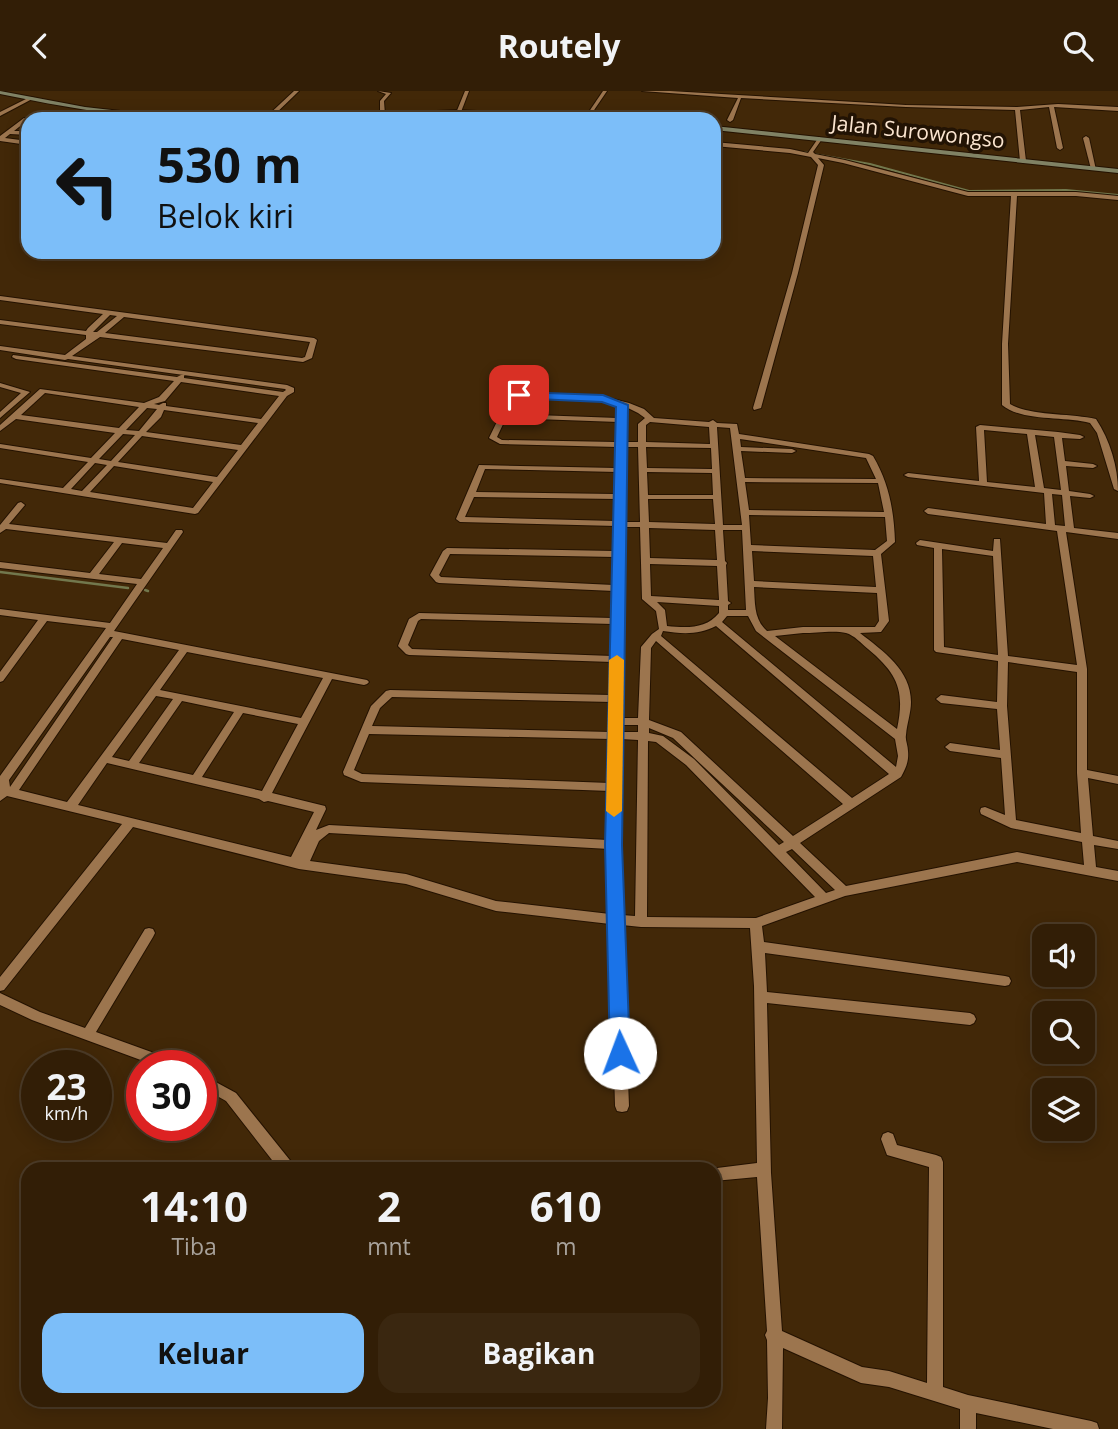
<!DOCTYPE html>
<html lang="id">
<style>
:root{--surface:#321e06;--page:#3a2710;--text:#f1f3f6;--muted:#a8a29b;--line:#4d3c28;--accent:#7cbef9}
body{margin:0;font-family:"Open Sans",sans-serif;background:var(--page);color:var(--text);height:100vh;display:flex;flex-direction:column;font-size:26px;white-space:nowrap}
*{box-sizing:border-box;margin:0}
p{font-size:23px;color:var(--muted)}
.icon{flex:none;width:38px;height:38px;fill:none;stroke:currentColor;stroke-width:2;stroke-linecap:round;stroke-linejoin:round}
.map{position:relative;flex:1;overflow:hidden}
.side{position:absolute;left:21px;top:1071px;width:700px;height:245px;display:flex;flex-direction:column;background:var(--surface);border-radius:21px;box-shadow:0 4px 18px #0003,0 0 0 2px var(--line)}
.side>*{flex:none}
.guide{position:absolute;left:21px;top:21px;width:700px;height:147px;border-radius:21px;box-shadow:0 4px 18px #0003,0 0 0 2px var(--line);background:#7cbef9;color:#111;overflow:hidden}
.buttons{position:absolute;left:1032px;top:833px;display:grid;gap:14px}
.buttons a{display:grid;place-items:center;width:63px;height:63px;border-radius:14px;background:var(--surface);box-shadow:0 4px 18px #0003,0 0 0 2px var(--line);font-size:35px}
.speed{position:absolute;left:21px;top:959px;display:flex;gap:14px;font-size:35px;font-weight:700;text-align:center}
.speed>*{display:grid;place-content:center;width:91px;height:91px;border-radius:50%;background:var(--surface);box-shadow:0 4px 18px #0003,0 0 0 2px var(--line);line-height:1}
.speed small{font-size:18px;font-weight:400}
.speed .limit{border:10px solid #d22;background:#fff;color:#111}
.pin{position:absolute;display:grid;place-items:center;width:60px;height:60px;color:#fff;margin:-30px;border-radius:14px;box-shadow:0 4px 10px #0006}
.me{position:absolute;width:77px;margin:-38px;rotate:358deg;stroke-linejoin:round;filter:drop-shadow(0 0 5px #0008)}
.turn{display:flex;align-items:center;gap:24px;height:147px;padding:0 21px;font-size:32px}
.turn .icon{width:91px;height:91px;stroke-width:2.5}
.turn b{display:block;font-size:49px;line-height:60px}
.eta{display:flex;justify-content:space-evenly;align-items:center;height:119px;text-align:center}
.eta b{font-size:42px;font-weight:700;line-height:49px}
.cta{display:flex;gap:14px;margin-top:auto;padding:14px 21px}
.cta a{flex:1;height:80px;border-radius:21px;background:var(--accent);color:#111;font-size:28px;font-weight:700;line-height:80px;text-align:center}
.cta a+a{background:var(--page);color:var(--text)}
header{display:flex;justify-content:space-between;align-items:center;height:91px;padding:0 21px;background:var(--surface);font-size:32px;font-weight:700}
.map>svg:first-child{display:block}
</style>
<header><svg class="icon" aria-label="back" viewBox="0 0 24 24"><path d="M15 5l-7 7 7 7"/></svg>Routely<svg class="icon" aria-label="search" viewBox="0 0 24 24"><circle cx="10" cy="10" r="6"/><path d="M15 15l6 6"/></svg></header>
<div class="map">
<svg width="1118" height="1338" viewBox="0 0 1118 1338">
<rect width="100%" height="100%" fill="#422808"/>
<g fill="none" stroke-linecap="round" stroke-linejoin="round">
<polyline stroke="#72784d" stroke-width="2" points="803,61 870,73 969,100 1066,99 1118,104"/>
<g stroke="#72784d" stroke-width="2.5">
<polyline points="0,481 128,497"/>
<polyline points="145,499 148,500"/>
</g>
<defs>
<g id="street">
<polygon points="294,0 299,0 270,28 264,28"/>
<polygon points="378,0 391,2 384,10 385,24 380,23 380,10 386,3"/>
<polygon points="465,0 469,0 461,21 456,22"/>
<polygon points="603,0 607,0 588,28 584,28"/>
<polygon points="642,0 670,0 906,14 1017,16 1058,13 1118,16 1118,20 1054,16 1063,57 1060,59 1057,57 1049,16 1020,19 1026,70 1023,72 1020,70 1015,19 906,16 741,7 733,29 730,31 727,29 738,7"/>
<polygon points="30,6 34,7 0,25 0,21"/>
<polygon points="24,27 29,28 14,40 28,40 28,44 10,43 5,47 28,50 28,54 0,50 0,45"/>
<polygon points="1086,45 1089,47 1096,79 1091,78 1083,47"/>
<path d="M819,46L822,48L813,61L815,63L845,69L968,101H1076L1118,105V109L1076,105H1017L1008,253L1010,313C1030,325 1071,322 1096,328C1110,349 1118,376 1118,400L1114,398L1097,342L1090,332C1065,325 1022,331 1002,314V253L1011,105H968L843,72L818,67L824,74L798,182L761,317L754,319L753,317L792,182L818,74L811,66L790,62L714,55V51L790,58L808,62Z"/>
<path d="M0,205L314,247L317,249L312,267L303,271L100,246L72,265L287,294L294,297V301L287,305L198,422L195,423L0,392V388L63,397L88,371L0,357V353L91,367L115,342L16,328L0,340V334L40,298L144,312L159,306L174,290L16,268L12,266L13,264L177,286L181,284H184V287L283,301L286,299L285,298L68,268L65,269L0,259V255L65,264L86,248V244L0,233V229L86,240L88,237L103,223L0,209ZM110,224L117,225L97,241H93ZM124,226L310,251L305,266L302,267L105,242ZM181,291L279,305L261,328L166,315V312H163L159,314L154,313L165,310ZM45,302L139,316L119,337L21,324ZM147,317L157,318L139,340L126,339ZM164,319L258,332L241,354L146,341L161,326ZM123,343L135,344L111,370L99,368ZM142,345L238,359L217,386L118,371ZM95,372L107,374L82,400L71,398ZM114,375L213,391L193,417L90,401Z"/>
<polygon points="0,292 30,301 0,327 0,321 21,302 0,296"/>
<path d="M519,302L570,303L609,307L629,312L644,318L654,327L709,331L713,329L717,332L737,333L739,343L869,363L873,365C889,392 894,420 895,451L881,463L889,530L881,541L860,542C883,560 911,579 911,611C911,622 907,632 906,644C905,649 908,654 908,660C909,670 906,677 901,686L800,752L846,795L1017,761L1084,774L1082,751L1011,737L981,723L980,720L981,717L985,716L1005,724L1001,667L950,660L945,656L950,652L1000,659L997,618L941,612L936,608L941,604L997,611L998,570L936,561L934,559V457L917,454L916,452L920,449L993,460L994,448H1000L1008,565L1077,574L1057,440L928,423L924,420L928,417L1046,433L1044,402L908,386L904,384L908,382L979,390L976,336L980,334L1058,341L1080,344L1084,346L1080,348L1062,347L1065,370L1093,373L1097,375L1093,377L1066,375L1069,400L1090,403L1094,405L1090,407L1070,405L1074,437L1118,442V448L1066,441L1087,578V679L1118,685V693L1088,687L1093,745L1118,750V758L1094,754L1096,776L1118,780V790L1017,771L845,805L762,835L764,851L1005,885L1009,886L1011,890L1009,894L1005,895L765,862L767,901L970,922L974,924L976,928L974,932L970,934L767,912L771,1082L782,1240L862,1276L889,1280L927,1292L929,1076L887,1064L881,1048L883,1043L888,1041L893,1043L897,1054L936,1064L941,1066L943,1071V1296L968,1304L1091,1330L1097,1332L1099,1338H1053L976,1322V1338H960V1318L889,1296L861,1292L783,1257L782,1338H766L768,1307L767,1249L765,1244L767,1240L757,1086L714,1090V1078H709L757,1072L754,895L750,837L641,836L622,834L629,1015L627,1020L622,1021L617,1020L615,1015L610,833L496,820L406,793L299,778L133,736L4,899L0,900V886L122,733L7,705L0,710V685L106,537L47,530L3,590L0,591V581L38,529L0,524V518L110,532L137,493L0,477V471L90,482L114,451L6,438L0,442V434L18,412L21,411L25,414L9,433L167,452L176,439H182L183,441L114,540L367,589L369,591L367,593L364,594L332,588L272,702L325,715L326,718L316,739L329,734L608,749L610,700L361,691L344,684L343,681L371,615L386,600L390,599L612,604V571L409,564L406,563L398,555L409,528L419,522L613,527L614,500L439,492L436,491L430,484L443,460L447,457L615,460L616,435L460,431L456,428L479,374L617,377V356L500,353L489,347L509,306ZM520,306C553,307 586,306 618,314V327L509,323L516,307ZM626,316L638,322L645,327L638,333V351H625ZM506,327L618,331L617,351L502,349L497,346ZM650,331L709,336L710,353L646,351V334ZM717,336L730,337L742,434H723ZM984,339L1027,343L1035,396L987,391ZM1035,344L1054,346L1061,399L1044,397ZM740,348L866,367L876,388L745,387L741,360L792,362L796,360L792,358L741,356ZM625,356H638L640,431H624ZM646,356L711,357L712,378L647,377ZM485,378L617,381L616,403L476,401ZM647,381L712,382L713,404H648ZM745,391L878,392L884,421L749,419ZM1052,403L1062,404L1065,435L1055,434ZM474,406L616,408V430L465,426ZM648,408H713L715,433L649,431ZM749,424L885,426L887,450L875,459L751,454ZM624,436H640L642,508L656,520L659,538L652,543L641,556L638,627H621ZM649,437L715,439L717,469L650,467ZM723,439H742L746,519H728V514L731,512L728,510L726,474L727,472L725,470ZM122,452L163,457L141,488L99,483ZM942,458L993,465L998,564L944,556ZM752,460L873,465L876,496L754,490ZM450,463L615,466L614,494L441,486L439,484ZM650,473L717,475L719,509L651,505ZM754,496L877,502L879,530L875,536H803L767,540C754,529 755,512 754,496ZM657,511L719,515V522C706,538 687,537 667,535L665,519ZM727,525H748L756,540L895,648L898,665L896,676L722,531ZM421,528L613,533V565L412,558L408,554L418,530ZM716,535L889,683L852,707L661,545L663,540C682,543 699,544 716,535ZM803,542C815,542 835,539 846,542C854,544 862,553 868,558C898,583 905,600 897,638L775,545ZM110,546H113L10,696L9,689ZM122,548L179,559L67,711L19,699ZM656,550L843,713L793,745L681,641L649,629L651,557ZM187,561L323,587L301,627L160,599ZM1008,571L1077,581V682L1081,742L1016,729L1007,615ZM156,605L173,608L129,670L112,666ZM392,606L612,611L611,641L372,635L380,617ZM182,610L234,621L193,684L139,672ZM243,622L298,633L262,700L202,686ZM621,634H638V641H621ZM649,637L673,647L784,751L779,754L694,668L663,645L649,642ZM369,643L611,648L610,692L362,683L354,679ZM621,648L638,649L635,825L622,824L620,754ZM648,650L656,651L686,674L815,806L756,827L647,826ZM107,672L259,708L264,711L268,710L314,721L291,766L78,714ZM329,742L609,758L610,823L496,810L406,783L310,770L319,750ZM792,758L835,799L826,802L786,761Z"/>
<polygon points="149,837 153,838 155,842 153,846 96,941 179,971 180,975 157,975 32,929 0,914 0,902 40,921 85,937 145,838"/>
<polygon points="201,983 236,1002 293,1073 295,1078 279,1078 226,1010 201,996"/>
</g>
<g id="secondary">
<path d="M0,0L85,16L192,28C127,28 64,16 0,3Z"/>
<polygon points="458,19 592,26 595,28 458,23 306,28 309,26"/>
<polygon points="714,35 1118,78 1118,82 714,39"/>
</g>
</defs>
<use href="#street" stroke="#241200" stroke-width="2"/>
<use href="#secondary" stroke="#241200" stroke-width="2"/>
<use href="#street" fill="#9c754e" fill-rule="evenodd"/>
<use href="#secondary" fill="#808264" fill-rule="evenodd"/>
</g>
<polygon fill="#1a73e8" stroke="#114b97" stroke-width="2" points="519,301 603,304 628,314 622,754 630,962 627,968 620,971 613,968 610,962 605,754 616,316 602,311 515,307 515,302"/>
<polygon fill="#f59e0b" points="617,564 624,569 622,720 614,726 606,720 609,569"/>
<g text-anchor="middle" stroke-width="7" stroke-linejoin="round" paint-order="stroke">
<g font-size="21" fill="#fbe5d0" stroke="#221304">
<text transform="translate(918 41) rotate(6)" y="7">Jalan Surowongso</text>
</g>
</g>
</svg>
<div class="buttons">
<a><svg class="icon" aria-label="sound" viewBox="0 0 24 24"><path d="M4 9h4l5-4v14l-5-4H4zM17 9q2 3 0 6"/></svg></a>
<a><svg class="icon" aria-label="search" viewBox="0 0 24 24"><circle cx="10" cy="10" r="6"/><path d="M15 15l6 6"/></svg></a>
<a><svg class="icon" aria-label="layers" viewBox="0 0 24 24"><path d="M12 4l9 5-9 5-9-5zM3 14l9 5 9-5"/></svg></a>
</div>
<div class="speed"><div>23<small>km/h</small></div><div class="limit">30</div></div>
<div class="pin" style="left:519px;top:304px;background:#d93025"><svg class="icon" aria-label="arrive" viewBox="0 0 24 24"><path d="M6 21V4h12l-3 4 3 4H6"/></svg></div>
<svg class="me" style="left:620px;top:962px" viewBox="-20 -20 40 40"><circle r="19" fill="#fff"/><path d="M0-13L10 11 0 6-10 11z" fill="#1a73e8"/></svg>
<div class="guide">
<div class="turn"><svg class="icon" aria-label="left" viewBox="0 0 24 24"><path d="M17 20v-9H6M10 6l-5 5 5 5"/></svg><div><b>530 m</b>Belok kiri</div></div>
</div>
<section class="side">
<div class="eta">
<div><b>14:10</b><p>Tiba</p></div>
<div><b>2</b><p>mnt</p></div>
<div><b>610</b><p>m</p></div>
</div>
<div class="cta"><a>Keluar</a><a>Bagikan</a></div>
</section>
</div>
